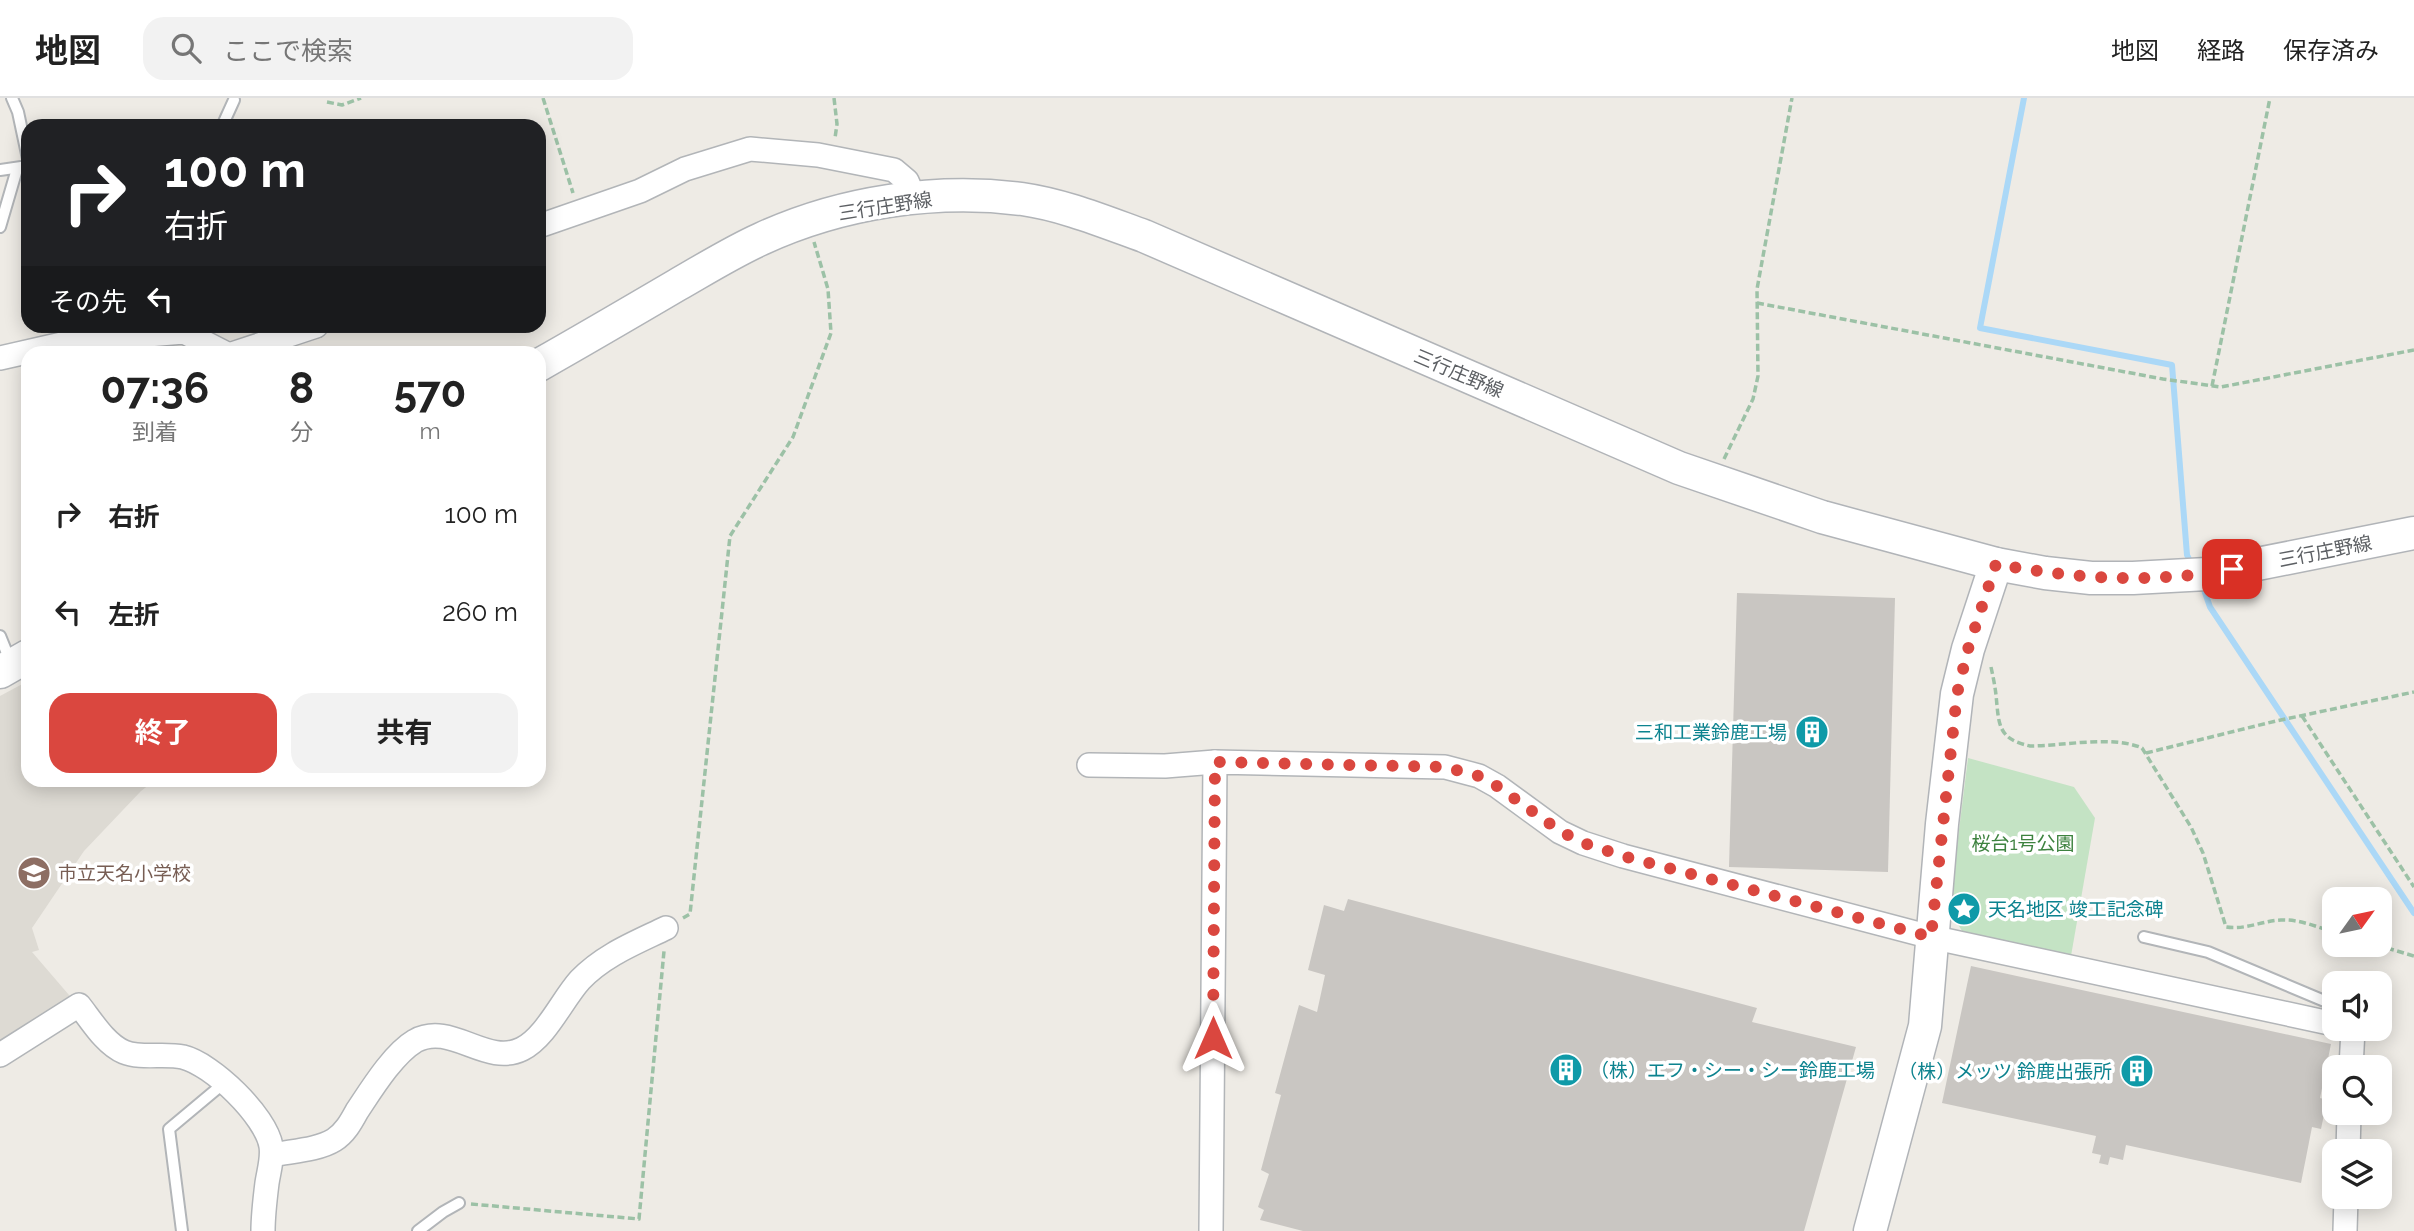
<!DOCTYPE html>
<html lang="ja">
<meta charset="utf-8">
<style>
:root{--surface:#fff;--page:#f2f2f2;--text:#222;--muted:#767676;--line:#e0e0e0;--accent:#da473f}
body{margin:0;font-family:Raleway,"Noto Sans JP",sans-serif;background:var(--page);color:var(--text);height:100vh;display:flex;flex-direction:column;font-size:26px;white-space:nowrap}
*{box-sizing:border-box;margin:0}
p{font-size:23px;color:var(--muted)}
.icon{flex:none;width:38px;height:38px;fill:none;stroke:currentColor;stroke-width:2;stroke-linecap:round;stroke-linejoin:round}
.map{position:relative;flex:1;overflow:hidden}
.sheet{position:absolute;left:21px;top:248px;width:525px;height:441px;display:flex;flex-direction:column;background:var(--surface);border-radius:21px;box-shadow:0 4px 18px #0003}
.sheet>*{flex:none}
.hud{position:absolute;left:21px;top:21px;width:525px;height:214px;border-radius:21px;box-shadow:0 4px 18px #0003;background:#202124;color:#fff;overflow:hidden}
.needle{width:46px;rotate:57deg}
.fabs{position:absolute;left:2322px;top:789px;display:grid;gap:14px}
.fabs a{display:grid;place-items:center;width:70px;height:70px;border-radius:14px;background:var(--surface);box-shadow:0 4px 18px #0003;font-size:35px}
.pin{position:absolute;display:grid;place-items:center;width:60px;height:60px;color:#fff;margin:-30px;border-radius:14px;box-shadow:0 4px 10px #0006}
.me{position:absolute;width:77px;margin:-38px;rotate:0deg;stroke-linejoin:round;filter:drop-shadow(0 0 5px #0008)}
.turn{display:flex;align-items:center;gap:24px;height:147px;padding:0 28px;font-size:32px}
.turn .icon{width:91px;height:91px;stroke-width:2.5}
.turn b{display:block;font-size:49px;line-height:60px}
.then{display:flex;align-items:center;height:66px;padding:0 28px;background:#0003;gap:14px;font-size:26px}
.eta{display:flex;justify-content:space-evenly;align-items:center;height:119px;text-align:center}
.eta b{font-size:42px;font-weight:700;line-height:49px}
.button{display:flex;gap:14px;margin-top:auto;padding:14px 28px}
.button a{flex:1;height:80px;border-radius:21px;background:var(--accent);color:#fff;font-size:28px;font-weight:700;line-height:80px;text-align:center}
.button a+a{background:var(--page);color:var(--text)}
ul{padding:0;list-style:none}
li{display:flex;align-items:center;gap:21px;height:98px;padding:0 28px}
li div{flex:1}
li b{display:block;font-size:26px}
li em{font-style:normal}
header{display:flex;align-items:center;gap:42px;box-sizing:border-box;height:98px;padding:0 35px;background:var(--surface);border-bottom:2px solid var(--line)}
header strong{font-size:33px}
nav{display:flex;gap:38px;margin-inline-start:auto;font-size:24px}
.search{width:490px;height:63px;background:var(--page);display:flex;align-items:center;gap:18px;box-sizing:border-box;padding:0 24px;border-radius:21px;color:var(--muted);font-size:26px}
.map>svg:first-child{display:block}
</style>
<header>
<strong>地図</strong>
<div class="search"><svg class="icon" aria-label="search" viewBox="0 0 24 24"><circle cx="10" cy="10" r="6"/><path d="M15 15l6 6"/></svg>ここで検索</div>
<nav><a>地図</a><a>経路</a><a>保存済み</a></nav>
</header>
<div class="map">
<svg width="2414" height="1133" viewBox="0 0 2414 1133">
<rect width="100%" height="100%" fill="#eeebe5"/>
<polygon fill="#dddad3" points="28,583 28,682 154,683 141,693 84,753 32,830 39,852 32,854 75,904 0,952 0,598"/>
<polygon fill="#c4e3c4" points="1968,660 2074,689 2095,720 2071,858 1964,836 1949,812"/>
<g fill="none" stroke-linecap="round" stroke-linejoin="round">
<g stroke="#abd8f7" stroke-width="6">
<polyline points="2024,0 1980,230 2172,267 2187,457 2192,467"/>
<polyline points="2202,486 2210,509 2414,815"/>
</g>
</g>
<g fill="#c9c6c2">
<polygon points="1737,495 1895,500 1888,774 1729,769"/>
<polygon points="1348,801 1757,910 1752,924 1856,949 1804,1133 1303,1133 1260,1122 1264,1112 1258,1109 1269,1076 1261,1072 1281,997 1275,995 1299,907 1317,914 1325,877 1308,872 1324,807 1344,813"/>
<polygon points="1971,868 2331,946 2320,1000 2327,1002 2321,1031 2312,1029 2301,1085 2126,1047 2123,1062 2110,1059 2108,1067 2099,1065 2101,1057 2092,1055 2096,1038 1942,1005"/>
</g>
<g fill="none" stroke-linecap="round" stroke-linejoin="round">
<defs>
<g id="lane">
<polyline points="12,0 18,14 28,61"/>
<polyline points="225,28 224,24 234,2"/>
<polyline points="0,72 28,68"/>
<polyline points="0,129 17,71"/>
<polyline points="0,538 11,565"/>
<polyline points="2144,839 2208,854 2334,907"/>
<polyline points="182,1133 169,1031 224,985"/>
<polyline points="418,1133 443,1114 459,1105"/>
</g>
<g id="street">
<polyline points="539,128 640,93 685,71 750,51 818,57 894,72 907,83 914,99"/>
<polyline points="232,256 316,228"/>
<polyline points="0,260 75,243 184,234 227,256"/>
<polyline points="1089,667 1165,668 1215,664"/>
<path d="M0,957L79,907C91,922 105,946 124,954C141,961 164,955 183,959C212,966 266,1018 271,1048C273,1060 269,1072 267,1085C265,1101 263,1117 263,1133"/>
<polyline points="2351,970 2353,931"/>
<polyline points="2348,1054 2349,1015"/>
<path d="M272,1057C291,1053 318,1052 334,1042C345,1035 351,1024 357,1013C371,992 393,956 415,943C451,923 486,969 522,951C546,939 562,902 580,882C604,857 635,845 666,830"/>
<polyline points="1211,1133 1215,664 1445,669 1479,678 1497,688 1560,734 1583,745 1623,758 1931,839 2334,926"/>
<polyline points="2345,1133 2346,1099"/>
</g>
<g id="secondary">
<path d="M539,267C585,241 631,214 677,187C705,171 732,154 761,141C841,104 935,90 1022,101C1064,107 1105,124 1144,138L1679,370L1822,419L1996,466L2045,475L2091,480H2133L2207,476L2414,435"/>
<polyline points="0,574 28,558"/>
<polyline points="1870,1133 1925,928 1942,726 1957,596 1968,551 1996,466"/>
</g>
</defs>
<use href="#lane" stroke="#b2b5b8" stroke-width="14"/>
<use href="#street" stroke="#b2b5b8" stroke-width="26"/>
<use href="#secondary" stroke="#b1b4b8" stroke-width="35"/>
<g stroke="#9cc1a6" stroke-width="3.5" stroke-dasharray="7 3.5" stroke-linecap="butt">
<polyline points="543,0 573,95"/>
<polyline points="834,0 837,26 835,40"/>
<polyline points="327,4 342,7 361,0"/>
<polyline points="1757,205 2163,281 2221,289 2414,252"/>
<polyline points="2212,288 2270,0"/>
<polyline points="1724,361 1753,301 1758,278 1757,191 1792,0"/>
<path d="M1991,569C1993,578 1995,588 1996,597C1999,626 1997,641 2030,648C2063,648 2112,637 2142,650L2191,729L2203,755L2226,829C2246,832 2261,823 2281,822C2299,821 2317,829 2334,834"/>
<polyline points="2302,618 2414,789"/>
<polyline points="2146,655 2276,623 2414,594"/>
<polyline points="683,820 690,816 730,438 793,339 831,235 828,191 814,144"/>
<polyline points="2377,847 2414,858"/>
<polyline points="471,1106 639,1121 664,853"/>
</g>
<use href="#lane" stroke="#fff" stroke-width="10"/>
<use href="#street" stroke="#fff" stroke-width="23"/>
<use href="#secondary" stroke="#fff" stroke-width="32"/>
</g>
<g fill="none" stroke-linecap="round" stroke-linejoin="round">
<path stroke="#da473f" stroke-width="12" stroke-dasharray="0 21.6" d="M1213,940L1215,664L1445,669L1479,678L1497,688L1560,733L1583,745L1623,758L1931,839L1957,596L1968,551L1996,466C2075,481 2153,486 2232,471"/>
</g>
<defs>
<symbol id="building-disc" viewBox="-11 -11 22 22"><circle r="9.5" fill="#0f9aa8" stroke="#fff"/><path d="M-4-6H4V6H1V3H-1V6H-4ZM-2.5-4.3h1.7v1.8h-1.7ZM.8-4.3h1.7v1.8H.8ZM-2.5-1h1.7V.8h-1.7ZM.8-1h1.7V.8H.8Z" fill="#fff"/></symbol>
<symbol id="school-disc" viewBox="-11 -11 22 22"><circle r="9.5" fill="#8d6e63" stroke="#fff"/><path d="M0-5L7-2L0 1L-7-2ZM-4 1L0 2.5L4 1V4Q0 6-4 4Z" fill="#fff"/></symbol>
<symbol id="sight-disc" viewBox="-11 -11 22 22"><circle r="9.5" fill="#0f9aa8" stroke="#fff"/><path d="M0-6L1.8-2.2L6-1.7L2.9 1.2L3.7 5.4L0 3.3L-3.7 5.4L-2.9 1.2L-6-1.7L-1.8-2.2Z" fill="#fff"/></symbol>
</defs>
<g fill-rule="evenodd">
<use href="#building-disc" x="1793" y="615" width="38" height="38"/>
<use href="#school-disc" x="15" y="756" width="38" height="38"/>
<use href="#sight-disc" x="1945" y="792" width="38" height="38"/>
<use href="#building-disc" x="1547" y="953" width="38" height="38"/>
<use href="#building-disc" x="2118" y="954" width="38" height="38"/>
</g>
<g text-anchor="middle" stroke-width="7" stroke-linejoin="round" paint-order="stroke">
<g font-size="19" fill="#5d6064" stroke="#fff">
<text transform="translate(885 108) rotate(-9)" y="7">三行庄野線</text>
<text transform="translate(1459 275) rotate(23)" y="7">三行庄野線</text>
<text transform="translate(2325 453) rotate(-11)" y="7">三行庄野線</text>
</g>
<g font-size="19" fill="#0d838f" stroke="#fff" text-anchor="end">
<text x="1787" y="641">三和工業鈴鹿工場</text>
<text x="1988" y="818" text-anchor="start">天名地区 竣工記念碑</text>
<text x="1590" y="979" text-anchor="start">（株）エフ・シー・シー鈴鹿工場</text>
<text x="2112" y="980">（株）メッツ 鈴鹿出張所</text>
</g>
<g font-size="19" fill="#3d823f" stroke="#fff">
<text x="2023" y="752">桜台1号公園</text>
</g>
<g font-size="19" fill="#785e54" stroke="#fff" text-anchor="start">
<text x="58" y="782">市立天名小学校</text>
</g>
</g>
</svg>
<div class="fabs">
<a><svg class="needle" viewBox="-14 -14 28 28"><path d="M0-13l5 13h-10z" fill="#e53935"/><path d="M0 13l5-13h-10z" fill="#767676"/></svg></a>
<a><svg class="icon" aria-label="sound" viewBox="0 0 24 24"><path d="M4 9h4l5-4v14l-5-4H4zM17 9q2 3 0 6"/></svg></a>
<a><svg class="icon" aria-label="search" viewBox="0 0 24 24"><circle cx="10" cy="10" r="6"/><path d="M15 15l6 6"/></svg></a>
<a><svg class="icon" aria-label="layers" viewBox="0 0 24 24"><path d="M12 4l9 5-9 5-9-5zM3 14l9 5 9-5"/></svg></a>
</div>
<div class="pin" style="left:2232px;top:471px;background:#d93025"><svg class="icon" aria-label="arrive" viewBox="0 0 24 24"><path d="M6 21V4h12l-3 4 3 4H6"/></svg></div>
<svg class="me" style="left:1213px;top:940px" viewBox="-20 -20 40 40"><path d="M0-17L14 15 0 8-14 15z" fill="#da473f" stroke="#fff" stroke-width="4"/></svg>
<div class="hud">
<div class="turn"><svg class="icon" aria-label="right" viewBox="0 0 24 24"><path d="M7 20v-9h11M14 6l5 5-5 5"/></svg><div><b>100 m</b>右折</div></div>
<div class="then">その先<svg class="icon" aria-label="left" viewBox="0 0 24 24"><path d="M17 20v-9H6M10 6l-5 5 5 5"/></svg></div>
</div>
<section class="sheet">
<div class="eta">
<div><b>07:36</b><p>到着</p></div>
<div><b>8</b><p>分</p></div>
<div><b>570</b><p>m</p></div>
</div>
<ul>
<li><svg class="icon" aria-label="right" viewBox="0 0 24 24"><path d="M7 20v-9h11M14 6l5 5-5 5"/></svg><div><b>右折</b></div><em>100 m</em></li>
<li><svg class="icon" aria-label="left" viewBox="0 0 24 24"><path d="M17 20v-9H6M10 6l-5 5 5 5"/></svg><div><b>左折</b></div><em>260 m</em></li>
</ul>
<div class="button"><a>終了</a><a>共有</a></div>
</section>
</div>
